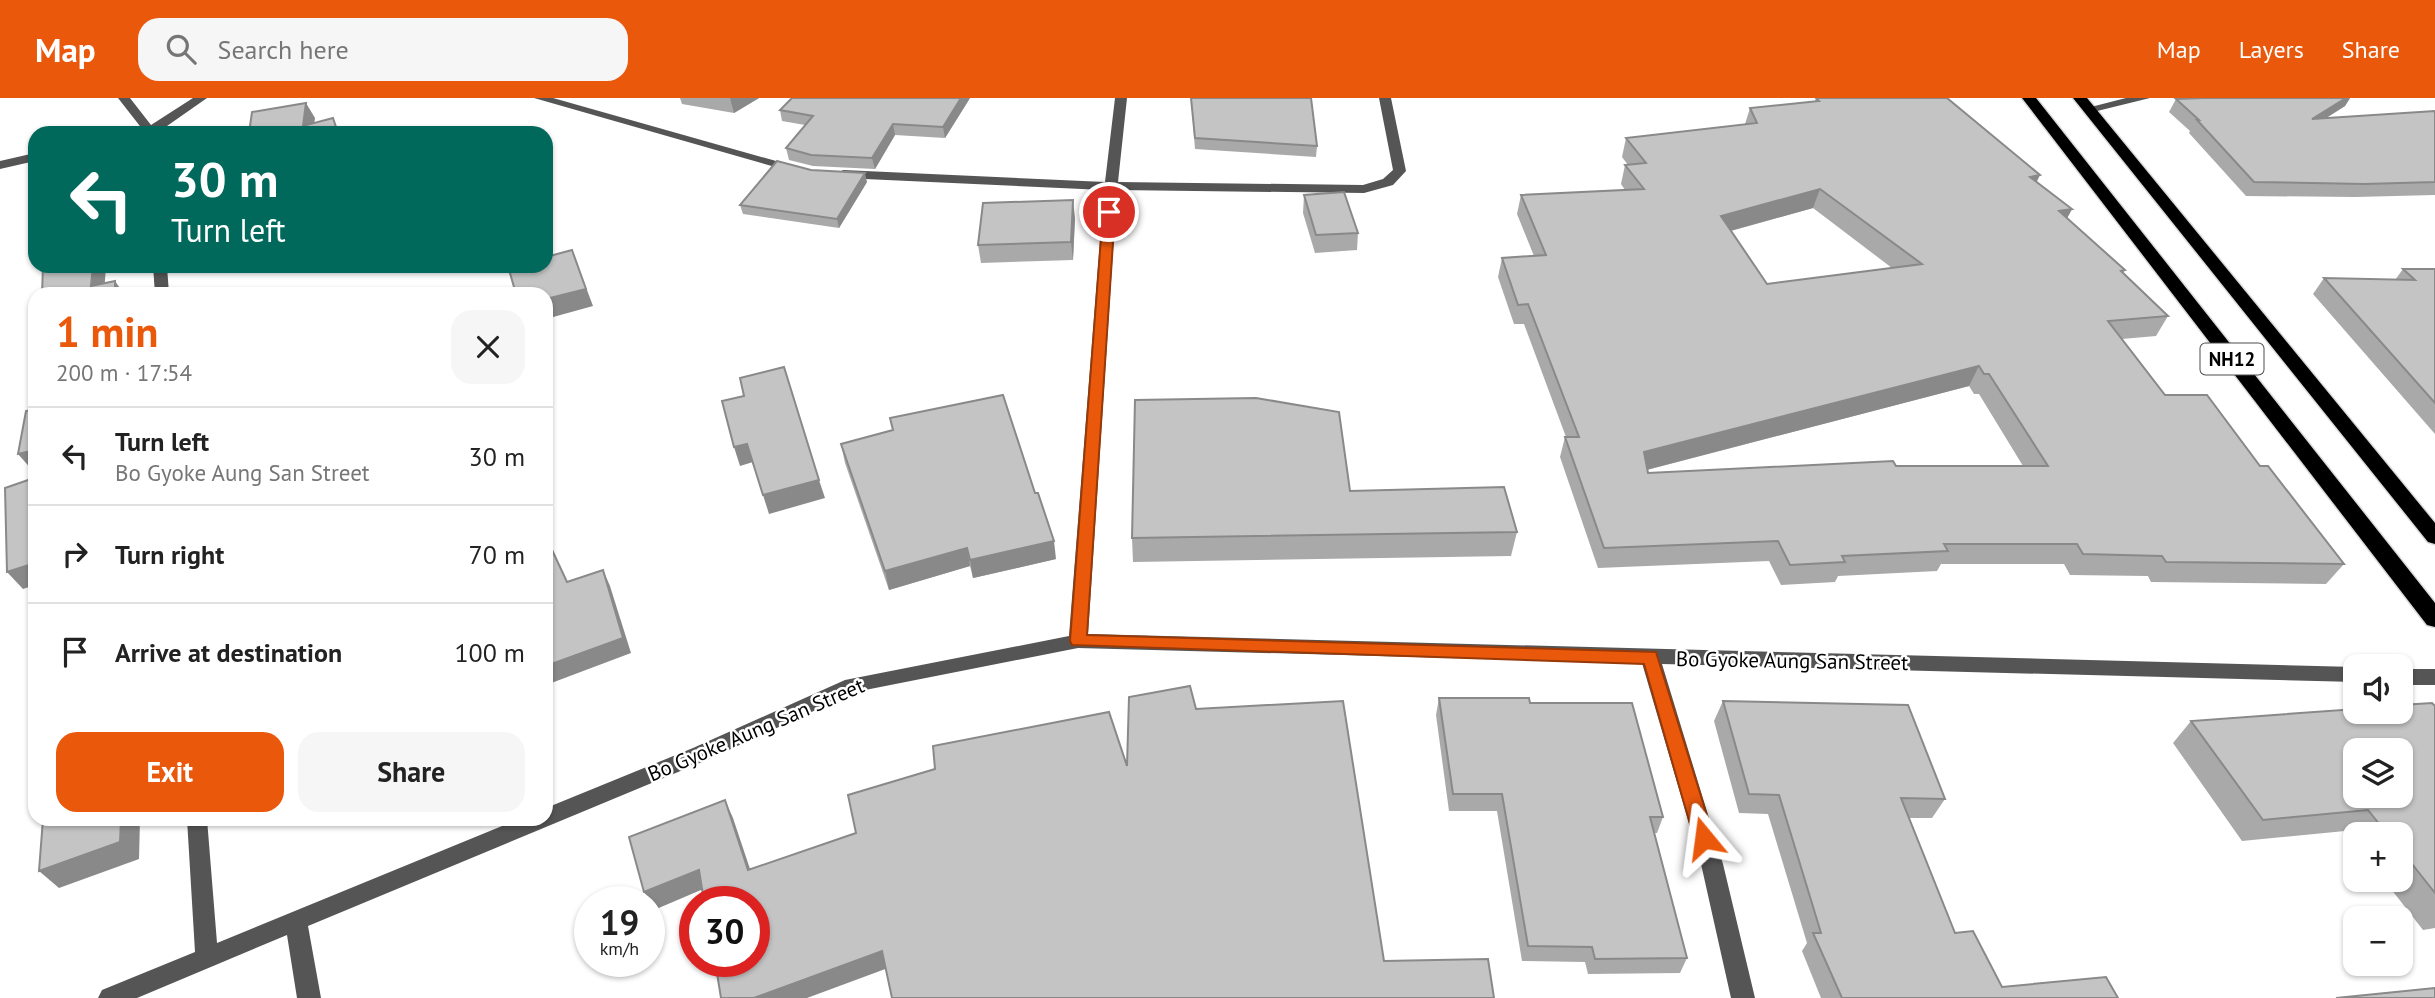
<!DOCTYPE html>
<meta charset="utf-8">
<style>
:root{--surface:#fff;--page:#f6f6f6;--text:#222;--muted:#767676;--line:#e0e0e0;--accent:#ea580c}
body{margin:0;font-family:"PT Sans",sans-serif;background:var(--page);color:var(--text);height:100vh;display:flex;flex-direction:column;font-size:26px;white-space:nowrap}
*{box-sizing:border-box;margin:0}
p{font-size:23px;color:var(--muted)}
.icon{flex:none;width:38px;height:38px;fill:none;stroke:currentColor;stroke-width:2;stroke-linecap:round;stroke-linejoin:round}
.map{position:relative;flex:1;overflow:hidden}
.drawer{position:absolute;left:28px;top:189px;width:525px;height:539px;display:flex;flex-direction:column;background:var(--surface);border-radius:21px;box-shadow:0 2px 5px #0004}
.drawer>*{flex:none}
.top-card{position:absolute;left:28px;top:28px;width:525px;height:147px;border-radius:21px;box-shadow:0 2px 5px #0004;background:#00695c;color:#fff;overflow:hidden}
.buttons{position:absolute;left:2343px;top:556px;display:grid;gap:14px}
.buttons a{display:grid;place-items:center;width:70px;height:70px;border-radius:14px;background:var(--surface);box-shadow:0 2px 5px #0004;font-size:35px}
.speed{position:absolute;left:574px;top:788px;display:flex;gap:14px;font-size:35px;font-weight:700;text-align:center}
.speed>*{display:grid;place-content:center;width:91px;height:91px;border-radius:50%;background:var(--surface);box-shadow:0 2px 5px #0004;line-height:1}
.speed small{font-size:18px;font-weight:400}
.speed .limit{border:10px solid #d22;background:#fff;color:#111}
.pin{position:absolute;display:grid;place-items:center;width:60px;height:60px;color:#fff;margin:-30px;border:4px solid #fff;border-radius:50%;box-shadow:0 2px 7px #0007}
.me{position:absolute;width:77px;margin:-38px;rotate:344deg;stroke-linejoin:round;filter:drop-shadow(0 0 5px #0008)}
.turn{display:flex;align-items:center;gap:24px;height:147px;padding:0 28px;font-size:32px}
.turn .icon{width:91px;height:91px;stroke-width:2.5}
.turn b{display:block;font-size:49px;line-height:60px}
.round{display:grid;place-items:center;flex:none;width:74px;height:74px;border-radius:21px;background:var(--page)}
.overview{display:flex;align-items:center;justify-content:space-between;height:119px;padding:0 28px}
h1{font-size:42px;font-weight:600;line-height:52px;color:var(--accent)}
.cta{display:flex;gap:14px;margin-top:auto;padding:14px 28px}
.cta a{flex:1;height:80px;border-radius:21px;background:var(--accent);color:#fff;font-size:28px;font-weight:600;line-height:80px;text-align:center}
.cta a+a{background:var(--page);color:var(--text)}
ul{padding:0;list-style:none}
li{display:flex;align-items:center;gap:21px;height:98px;padding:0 28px;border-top:2px solid var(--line)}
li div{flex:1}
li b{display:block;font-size:26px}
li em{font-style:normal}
header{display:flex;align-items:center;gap:42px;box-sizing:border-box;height:98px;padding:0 35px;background:var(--accent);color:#fff}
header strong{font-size:33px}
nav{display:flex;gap:38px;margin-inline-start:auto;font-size:24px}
.search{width:490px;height:63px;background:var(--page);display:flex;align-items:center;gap:18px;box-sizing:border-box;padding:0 24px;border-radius:21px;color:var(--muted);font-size:26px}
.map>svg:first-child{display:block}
</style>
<header>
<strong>Map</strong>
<div class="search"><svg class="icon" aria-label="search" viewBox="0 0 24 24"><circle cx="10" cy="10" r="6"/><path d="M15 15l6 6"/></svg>Search here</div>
<nav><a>Map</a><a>Layers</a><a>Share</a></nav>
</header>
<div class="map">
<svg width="2435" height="900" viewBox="0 0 2435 900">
<rect width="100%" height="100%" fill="#fff"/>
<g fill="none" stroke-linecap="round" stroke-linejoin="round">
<defs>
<g id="highway">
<polygon points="2022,0 2036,0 2435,505 2435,529 2427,527"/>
<polygon points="2073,0 2087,0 2435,425 2435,446 2428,444"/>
</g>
</defs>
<use href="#highway" stroke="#dbdbdb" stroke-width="3"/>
<g fill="#555" fill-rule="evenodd">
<polygon points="118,0 130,0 151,27 193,0 207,0 157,35 141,35 143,32"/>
<polygon points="534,0 553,0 804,71 798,75 793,74"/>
<polygon points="1115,0 1127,0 1118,84 1363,87 1383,81 1393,72 1379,0 1391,0 1406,73 1393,87 1364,95 1117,92 1088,536 2356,569 2356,584 1662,566 1723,766 1755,900 1731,900 1701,766 1642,565 1078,550 855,594 707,662 308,828 321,900 297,900 287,837 137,900 98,900 102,892 195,854 187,721 207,721 217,845 519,721 546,721 546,710 693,650 845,582 1069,538 1104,92 843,80 837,76 843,72 1105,84"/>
<polygon points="2126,0 2150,0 2089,15 2083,11"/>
<polygon points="35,55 35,63 0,71 0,63"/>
<polygon points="153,168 167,168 169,196 155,196"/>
<rect x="2401" y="571" width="34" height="16"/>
</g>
<use href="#highway" fill="#000" fill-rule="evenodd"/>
</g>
<g fill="#a9a9a9" fill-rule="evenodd">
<polygon points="680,0 759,0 734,15 682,6"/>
<polygon points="792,0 970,0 945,40 895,37 875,71 813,68 789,62 786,50 805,27 782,23 780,12"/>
<polygon points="1191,0 1317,48 1316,59 1195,51"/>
<path d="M1816,0L2037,84L2072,111L2067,120L2125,172L2123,175L2168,218L2156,238L2122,241L2165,297L2260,368L2344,466L2326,486L2151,484L2148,478L2070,477L2064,466H1941L1937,473L1838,478L1835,484L1781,487L1769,463L1598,470L1560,359L1565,339H1566L1524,226H1514L1498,179L1502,160L1534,158L1517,116L1521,97L1625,92L1621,86L1625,67H1628L1622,59L1626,40L1745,26L1750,10L1815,3ZM1813,110L1892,170L1767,186L1731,133ZM1969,288L1974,296H1979L2023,368H1896L1648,375L1647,372Z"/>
<polygon points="2203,0 2350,0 2345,8 2326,20 2435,13 2435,97 2355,99 2246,98 2189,35 2190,33 2169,14 2176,1"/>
<polygon points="811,72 867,84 839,130 743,116 740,107"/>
<polygon points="1304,97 1358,135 1357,152 1315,155 1303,115"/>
<polygon points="1075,120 1073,162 981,165 978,147"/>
<polygon points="2403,171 2435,171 2435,336 2313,196 2324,180 2395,182"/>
<polygon points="841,346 1056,461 973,480 970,468 889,492 845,365"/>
<polygon points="1350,393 1517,434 1511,458 1133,464 1132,440"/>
<polygon points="1439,600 1530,605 1663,719 1657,735 1654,735 1687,860 1680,875 1588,876 1585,864 1522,863 1497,713 1449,713 1436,617"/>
<polygon points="1723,603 1945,701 1932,720 1909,720 1955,835 2002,889 2118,900 1821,900 1802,853 1807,845 1768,716 1739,715 1714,623"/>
<polygon points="2435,608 2435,830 2423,832 2384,782 2401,782 2401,737 2356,737 2356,745 2345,733 2242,743 2173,645 2191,623"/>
</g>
<g fill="#898989">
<polygon points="730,0 759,0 734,15"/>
<polygon points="961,0 970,0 945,40 943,29"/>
<polygon points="2346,0 2350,0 2345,8 2304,34 2312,21"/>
<polygon points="306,5 315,20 313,35 303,28"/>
<polygon points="893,26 895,37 875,71 872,60"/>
<polygon points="865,75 867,84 839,130 837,121"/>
<polygon points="2040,77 2031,96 2030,79"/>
<polygon points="1820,91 1813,110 1715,137 1721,118"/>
<polygon points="1073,102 1075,120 1073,162 1071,144"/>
<polygon points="2072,111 2062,130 2059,113"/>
<polygon points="572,152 593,208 546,221 546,201"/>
<polygon points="93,168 106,168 104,196 91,188"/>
<polygon points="115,183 124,196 115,196"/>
<polygon points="1979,268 1969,288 1638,374 1644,354"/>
<polygon points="747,346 753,364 740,368 734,349"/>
<polygon points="35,352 35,373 33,373 18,356"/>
<polygon points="819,382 825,400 769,416 763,397"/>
<polygon points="1054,443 1056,461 973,480 970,462"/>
<polygon points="967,450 970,468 889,492 885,473"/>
<polygon points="35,465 35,487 23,491 7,474"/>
<polygon points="603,472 610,488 631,555 546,587 546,568"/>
<polygon points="725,702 733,720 756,789 748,772"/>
<polygon points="121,721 140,721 139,761 59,790 39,773"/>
<polygon points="699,772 708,789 654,812 644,794"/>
<polygon points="882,853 888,870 807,900 754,900"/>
</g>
<g fill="#c4c4c4" stroke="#898989" stroke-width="2" fill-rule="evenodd">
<polygon points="792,0 961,0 943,29 893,26 872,60 811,57 786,50 813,18 780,12"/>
<polygon points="1191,0 1311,0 1317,48 1195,40"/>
<path d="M1816,0H1947L2040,77L2030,79L2072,111L2059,113L2125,172L2121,173L2168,218L2108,223L2165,297H2207L2260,368H2268L2344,466L2166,464L2162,458L2083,456L2077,446H1944L1948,453L1842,458L1845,464L1790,467L1778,443L1604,450L1565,339H1579L1528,206L1518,207L1502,160L1546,157L1521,97L1644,91L1625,67L1646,65L1626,40L1757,25L1750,10L1819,3ZM1820,91L1922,166L1767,186L1721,118ZM1979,268L1984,276H1989L2048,368H1896L1893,363L1648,375L1644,354Z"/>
<polygon points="2203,0 2346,0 2312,21 2435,13 2435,84 2364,86 2254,84 2197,22 2199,22 2176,1"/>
<polygon points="306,5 303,28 333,20 338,35 249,35 252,14"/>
<polygon points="777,63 811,72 865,75 837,121 740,107"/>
<polygon points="1344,94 1358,135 1316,137 1304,97"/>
<polygon points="1073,102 1071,144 978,147 983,105"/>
<polygon points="572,152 586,191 546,201 546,196 516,196 508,168 546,168 546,159"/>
<polygon points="43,168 93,168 91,188 115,183 115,196 42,196"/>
<polygon points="2403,171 2435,171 2435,305 2324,180 2415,182"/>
<polygon points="784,269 819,382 763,397 747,346 734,349 722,303 744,298 740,280"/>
<polygon points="1003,297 1035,395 1038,395 1054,443 970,462 967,450 885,473 841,346 893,332 890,320"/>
<polygon points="1256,300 1339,314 1350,393 1504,389 1517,434 1132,440 1135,302"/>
<polygon points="35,311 35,352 18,356 26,313"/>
<polygon points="35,365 35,465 7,474 5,390 34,380"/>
<polygon points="546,439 567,484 603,472 623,540 546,568"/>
<polygon points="1190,588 1196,611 1343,603 1384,863 1488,861 1494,900 892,900 882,853 754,900 721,900 715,863 754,863 754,803 704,803 699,772 644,794 629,739 725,702 748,772 856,735 848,697 935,671 933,648 1109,614 1127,668 1129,599"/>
<polygon points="1439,600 1529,600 1530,605 1632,605 1663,719 1650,719 1687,860 1595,861 1592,849 1528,848 1502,696 1453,696"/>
<polygon points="1723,603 1908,607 1945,701 1901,700 1955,835 1973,833 2002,889 2106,879 2118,900 1842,900 1813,835 1821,835 1779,697 1749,696"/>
<path d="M2432,605L2435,608V795L2401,752V737H2388L2368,712L2263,722L2191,623L2356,611V614H2401V607ZM2356,653H2401V698H2356Z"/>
<polygon points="43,721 121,721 120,744 39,773"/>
<polygon points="2435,890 2435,900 2336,900"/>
</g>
<polygon fill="#ea580c" stroke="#983908" stroke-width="2" points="1109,111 1115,114 1087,537 1656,554 1714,740 1711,746 1704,749 1697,746 1694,740 1644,566 1072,547 1070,543 1103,114"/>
<g text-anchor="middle" stroke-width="5" stroke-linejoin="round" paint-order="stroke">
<rect fill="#fff" stroke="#4c4c4c" stroke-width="2" x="2200.5" y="245.5" width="63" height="31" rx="5"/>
<g font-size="19" font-weight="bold" fill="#000">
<text x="2232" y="268">NH12</text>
</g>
<g font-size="21" fill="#000" stroke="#fff">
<text transform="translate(1792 563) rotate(1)" y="7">Bo Gyoke Aung San Street</text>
<text transform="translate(756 632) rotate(-23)" y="7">Bo Gyoke Aung San Street</text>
</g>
</g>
</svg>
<div class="buttons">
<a><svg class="icon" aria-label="sound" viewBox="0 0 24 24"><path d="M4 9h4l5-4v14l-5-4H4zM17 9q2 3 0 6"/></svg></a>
<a><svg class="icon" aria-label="layers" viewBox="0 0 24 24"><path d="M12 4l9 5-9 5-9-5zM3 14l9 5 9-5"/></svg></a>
<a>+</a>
<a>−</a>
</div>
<div class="speed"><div>19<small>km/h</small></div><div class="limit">30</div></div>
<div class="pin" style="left:1109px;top:114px;background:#d93025"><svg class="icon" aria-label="arrive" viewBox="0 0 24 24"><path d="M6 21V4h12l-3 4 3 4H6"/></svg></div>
<svg class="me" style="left:1704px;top:740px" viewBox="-20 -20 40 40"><path d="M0-17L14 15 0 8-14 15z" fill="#ea580c" stroke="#fff" stroke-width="4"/></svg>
<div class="top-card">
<div class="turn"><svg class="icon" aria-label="left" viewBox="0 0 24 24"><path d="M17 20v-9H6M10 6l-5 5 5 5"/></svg><div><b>30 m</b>Turn left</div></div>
</div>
<section class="drawer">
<div class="overview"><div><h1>1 min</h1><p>200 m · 17:54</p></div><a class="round"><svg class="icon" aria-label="close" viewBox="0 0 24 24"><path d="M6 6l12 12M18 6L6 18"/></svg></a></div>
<ul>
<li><svg class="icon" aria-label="left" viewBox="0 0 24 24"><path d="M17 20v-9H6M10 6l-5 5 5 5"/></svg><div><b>Turn left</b><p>Bo Gyoke Aung San Street</p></div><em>30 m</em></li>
<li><svg class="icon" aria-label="right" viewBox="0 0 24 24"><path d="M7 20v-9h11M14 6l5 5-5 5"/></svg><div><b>Turn right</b></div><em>70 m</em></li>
<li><svg class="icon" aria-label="arrive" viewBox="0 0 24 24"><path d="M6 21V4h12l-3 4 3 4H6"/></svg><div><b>Arrive at destination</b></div><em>100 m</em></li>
</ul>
<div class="cta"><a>Exit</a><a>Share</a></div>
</section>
</div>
